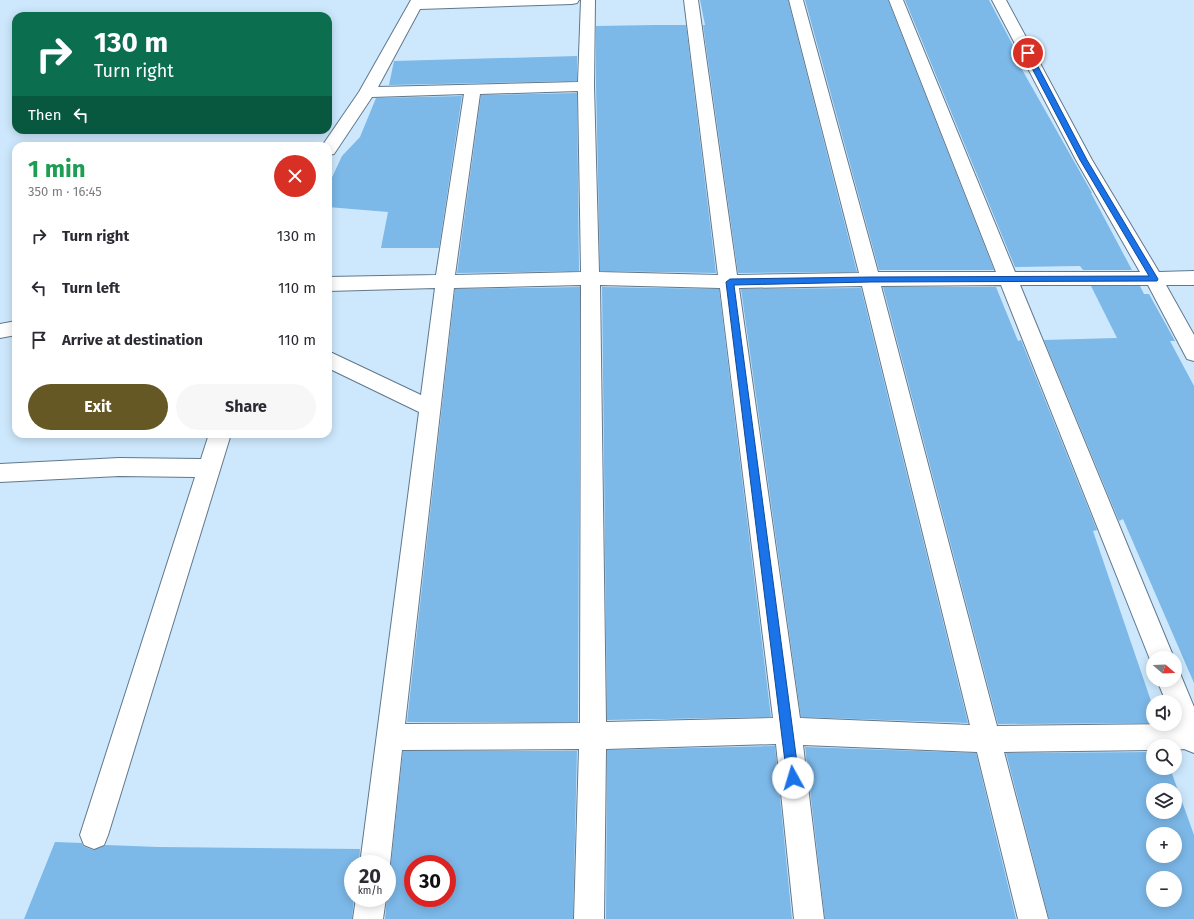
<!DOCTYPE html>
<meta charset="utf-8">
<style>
:root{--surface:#fff;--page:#f7f7f7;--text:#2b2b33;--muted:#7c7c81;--accent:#665825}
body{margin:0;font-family:"Fira Sans",sans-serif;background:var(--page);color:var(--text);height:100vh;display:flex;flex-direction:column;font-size:15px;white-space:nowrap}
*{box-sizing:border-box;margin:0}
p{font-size:13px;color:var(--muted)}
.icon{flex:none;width:22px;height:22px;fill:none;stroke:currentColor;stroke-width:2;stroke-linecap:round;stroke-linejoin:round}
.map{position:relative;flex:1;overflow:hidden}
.drawer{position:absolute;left:12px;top:142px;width:320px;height:296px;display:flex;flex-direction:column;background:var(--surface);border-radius:12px;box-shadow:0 2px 10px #0003}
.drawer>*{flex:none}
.top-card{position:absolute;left:12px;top:12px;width:320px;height:122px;border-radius:12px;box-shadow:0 2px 10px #0003;background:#0b6e4f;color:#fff;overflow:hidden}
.needle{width:26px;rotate:109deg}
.fabs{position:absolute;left:1146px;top:651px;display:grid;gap:8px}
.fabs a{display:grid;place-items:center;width:36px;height:36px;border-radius:50%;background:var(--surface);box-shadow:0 2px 10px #0003;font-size:20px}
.speed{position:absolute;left:344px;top:855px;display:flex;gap:8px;font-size:20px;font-weight:700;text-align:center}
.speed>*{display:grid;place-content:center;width:52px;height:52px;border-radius:50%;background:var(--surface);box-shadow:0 2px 10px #0003;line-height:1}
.speed small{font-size:10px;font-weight:400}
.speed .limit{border:6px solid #d22;background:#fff;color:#111}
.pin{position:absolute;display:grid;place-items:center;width:34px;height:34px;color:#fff;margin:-17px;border:2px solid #fff;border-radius:50%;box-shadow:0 1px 4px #0007}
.me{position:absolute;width:44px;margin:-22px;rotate:354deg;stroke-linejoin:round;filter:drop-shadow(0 0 3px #0008)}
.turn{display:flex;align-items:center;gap:14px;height:84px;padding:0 16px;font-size:18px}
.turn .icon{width:52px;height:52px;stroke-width:2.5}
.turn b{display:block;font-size:28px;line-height:34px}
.then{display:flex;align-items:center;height:38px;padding:0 16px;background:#0003;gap:8px;font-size:15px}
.round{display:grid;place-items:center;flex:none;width:42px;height:42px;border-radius:21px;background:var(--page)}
.overview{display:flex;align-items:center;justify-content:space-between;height:68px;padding:0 16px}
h1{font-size:24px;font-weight:700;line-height:30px;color:#1e9e55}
.action{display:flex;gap:8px;margin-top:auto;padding:8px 16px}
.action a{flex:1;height:46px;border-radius:24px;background:var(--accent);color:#fff;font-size:16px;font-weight:700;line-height:46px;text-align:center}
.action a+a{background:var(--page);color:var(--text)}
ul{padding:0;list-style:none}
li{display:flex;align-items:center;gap:12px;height:52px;padding:0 16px}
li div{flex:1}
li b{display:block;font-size:15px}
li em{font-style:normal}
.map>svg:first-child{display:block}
</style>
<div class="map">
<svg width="1194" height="919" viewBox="0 0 1194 919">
<rect width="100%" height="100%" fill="#cde8fd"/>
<g fill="#7cb8e8" fill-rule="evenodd">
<polygon points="700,0 788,0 857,272 738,273 703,25 705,25"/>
<polygon points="805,0 888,0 994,270 879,270"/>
<polygon points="905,0 989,0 1024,66 1020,66 1092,193 1091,193 1132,270 1083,270 1080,266 1015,267"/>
<polygon points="656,25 686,25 716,273 600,271 596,86 596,26"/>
<polygon points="577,56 577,81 389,85 394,61"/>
<polygon points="577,93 579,271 457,273 481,95"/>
<polygon points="462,96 439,248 381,248 388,212 328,207 328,186 342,156 360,137 376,98"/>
<polygon points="1091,286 1140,286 1144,294 1149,294 1175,341 1170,341 1194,386 1194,683 1123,519 1119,521 1044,340 1117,338"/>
<polygon points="580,287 578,722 407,722 455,289"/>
<polygon points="602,287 719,289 771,717 607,720"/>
<polygon points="883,287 996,287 1018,341 1021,340 1097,530 1093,531 1153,707 1153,723 998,724"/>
<polygon points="861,288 968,723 801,717 741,289"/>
<polygon points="775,746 792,919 606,919 607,750"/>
<polygon points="805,747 976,753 1016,919 825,919"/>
<path d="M403,751H577L573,919H385L387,898V871L391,864ZM413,864H447V898H413Z"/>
<path d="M1153,752V768H1170L1194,835V919H1049L1006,753ZM1153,790H1175V812H1153ZM1153,834H1175V856H1153ZM1153,878H1175V900H1153Z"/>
<polygon points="55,842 82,843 83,846 93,850 106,845 158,847 360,849 359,864 353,864 353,898 354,898 352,919 24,919"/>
</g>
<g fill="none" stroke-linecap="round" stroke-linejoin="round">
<defs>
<g id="street">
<path d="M411,0H579L577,3L572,4L420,9L378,87L578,82L581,0H595L594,86L599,272L718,275L684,0H698L737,275L859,273L789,0H803L878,272H996L889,0H903L1015,272H1140L1076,160L992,0H1006L1092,160L1159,272L1194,271V285H1166L1194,335V361L1187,359L1148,285H1020L1174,658H1153V667L1001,285L881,286L997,726L1175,724V702H1166L1157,680H1175V670L1179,671L1194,707V753L1184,749L1175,750V746H1153V750L1004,752L1048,919H1018L977,752L803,745L824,919H794L776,744L606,749L604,919H574L579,749L402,750L390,864L387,870V864H360L419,412L328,368V351L421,395L435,288L328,291V277L436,275L464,94L372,97L334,154L328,155V146H322L359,92ZM578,91L581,272L455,275L480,94ZM581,285L580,723L405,724L454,288ZM600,285L720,288L773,718L606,722ZM862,286L970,725L800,718L739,288Z"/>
<polygon points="16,321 16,335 0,338 0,324"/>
<polygon points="209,434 231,434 108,835 104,845 94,849 84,845 80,835 195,477 119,476 0,482 0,464 119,458 201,459"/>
<polygon points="356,898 386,898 383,919 353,919"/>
</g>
</defs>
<use href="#street" stroke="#60788c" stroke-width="2"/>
<use href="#street" fill="#fff" fill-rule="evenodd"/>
</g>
<polygon fill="#1a73e8" stroke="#114b97" points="1028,52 1031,53 1087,160 1158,279 1157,281 870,282 734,285 799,778 797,782 793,784 789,782 787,778 726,282 730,279 870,277 1149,276 1080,160 1024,53"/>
</svg>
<div class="fabs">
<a><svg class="needle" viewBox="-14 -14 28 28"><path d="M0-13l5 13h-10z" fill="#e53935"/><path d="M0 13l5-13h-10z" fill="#7c7c81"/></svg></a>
<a><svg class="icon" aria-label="sound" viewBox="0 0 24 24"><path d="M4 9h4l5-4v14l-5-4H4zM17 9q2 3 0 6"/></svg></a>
<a><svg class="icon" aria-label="search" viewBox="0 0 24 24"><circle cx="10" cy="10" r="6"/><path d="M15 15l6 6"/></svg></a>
<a><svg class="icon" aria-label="layers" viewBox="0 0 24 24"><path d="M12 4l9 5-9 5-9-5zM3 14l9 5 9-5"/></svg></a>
<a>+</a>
<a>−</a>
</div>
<div class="speed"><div>20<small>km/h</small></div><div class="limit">30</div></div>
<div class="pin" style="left:1028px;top:53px;background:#d93025"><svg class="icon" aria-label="arrive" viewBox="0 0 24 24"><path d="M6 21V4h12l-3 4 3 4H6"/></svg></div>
<svg class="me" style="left:793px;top:778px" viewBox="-20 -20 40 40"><circle r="19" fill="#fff"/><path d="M0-13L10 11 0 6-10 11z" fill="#1a73e8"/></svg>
<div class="top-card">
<div class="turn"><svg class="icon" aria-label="right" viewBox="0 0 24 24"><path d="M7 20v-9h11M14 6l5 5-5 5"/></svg><div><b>130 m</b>Turn right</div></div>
<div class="then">Then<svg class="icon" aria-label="left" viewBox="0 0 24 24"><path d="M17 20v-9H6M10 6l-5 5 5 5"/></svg></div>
</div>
<section class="drawer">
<div class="overview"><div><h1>1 min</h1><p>350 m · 16:45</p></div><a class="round" style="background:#d93025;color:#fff"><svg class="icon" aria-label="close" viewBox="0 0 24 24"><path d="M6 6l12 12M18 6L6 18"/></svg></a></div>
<ul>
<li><svg class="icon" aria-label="right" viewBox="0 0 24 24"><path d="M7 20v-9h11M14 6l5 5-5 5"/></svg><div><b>Turn right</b></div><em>130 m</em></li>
<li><svg class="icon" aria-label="left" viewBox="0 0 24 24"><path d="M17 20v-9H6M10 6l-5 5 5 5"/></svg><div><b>Turn left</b></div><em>110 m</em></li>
<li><svg class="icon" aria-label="arrive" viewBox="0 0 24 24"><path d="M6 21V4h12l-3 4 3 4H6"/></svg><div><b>Arrive at destination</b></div><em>110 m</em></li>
</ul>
<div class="action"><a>Exit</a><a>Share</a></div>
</section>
</div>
